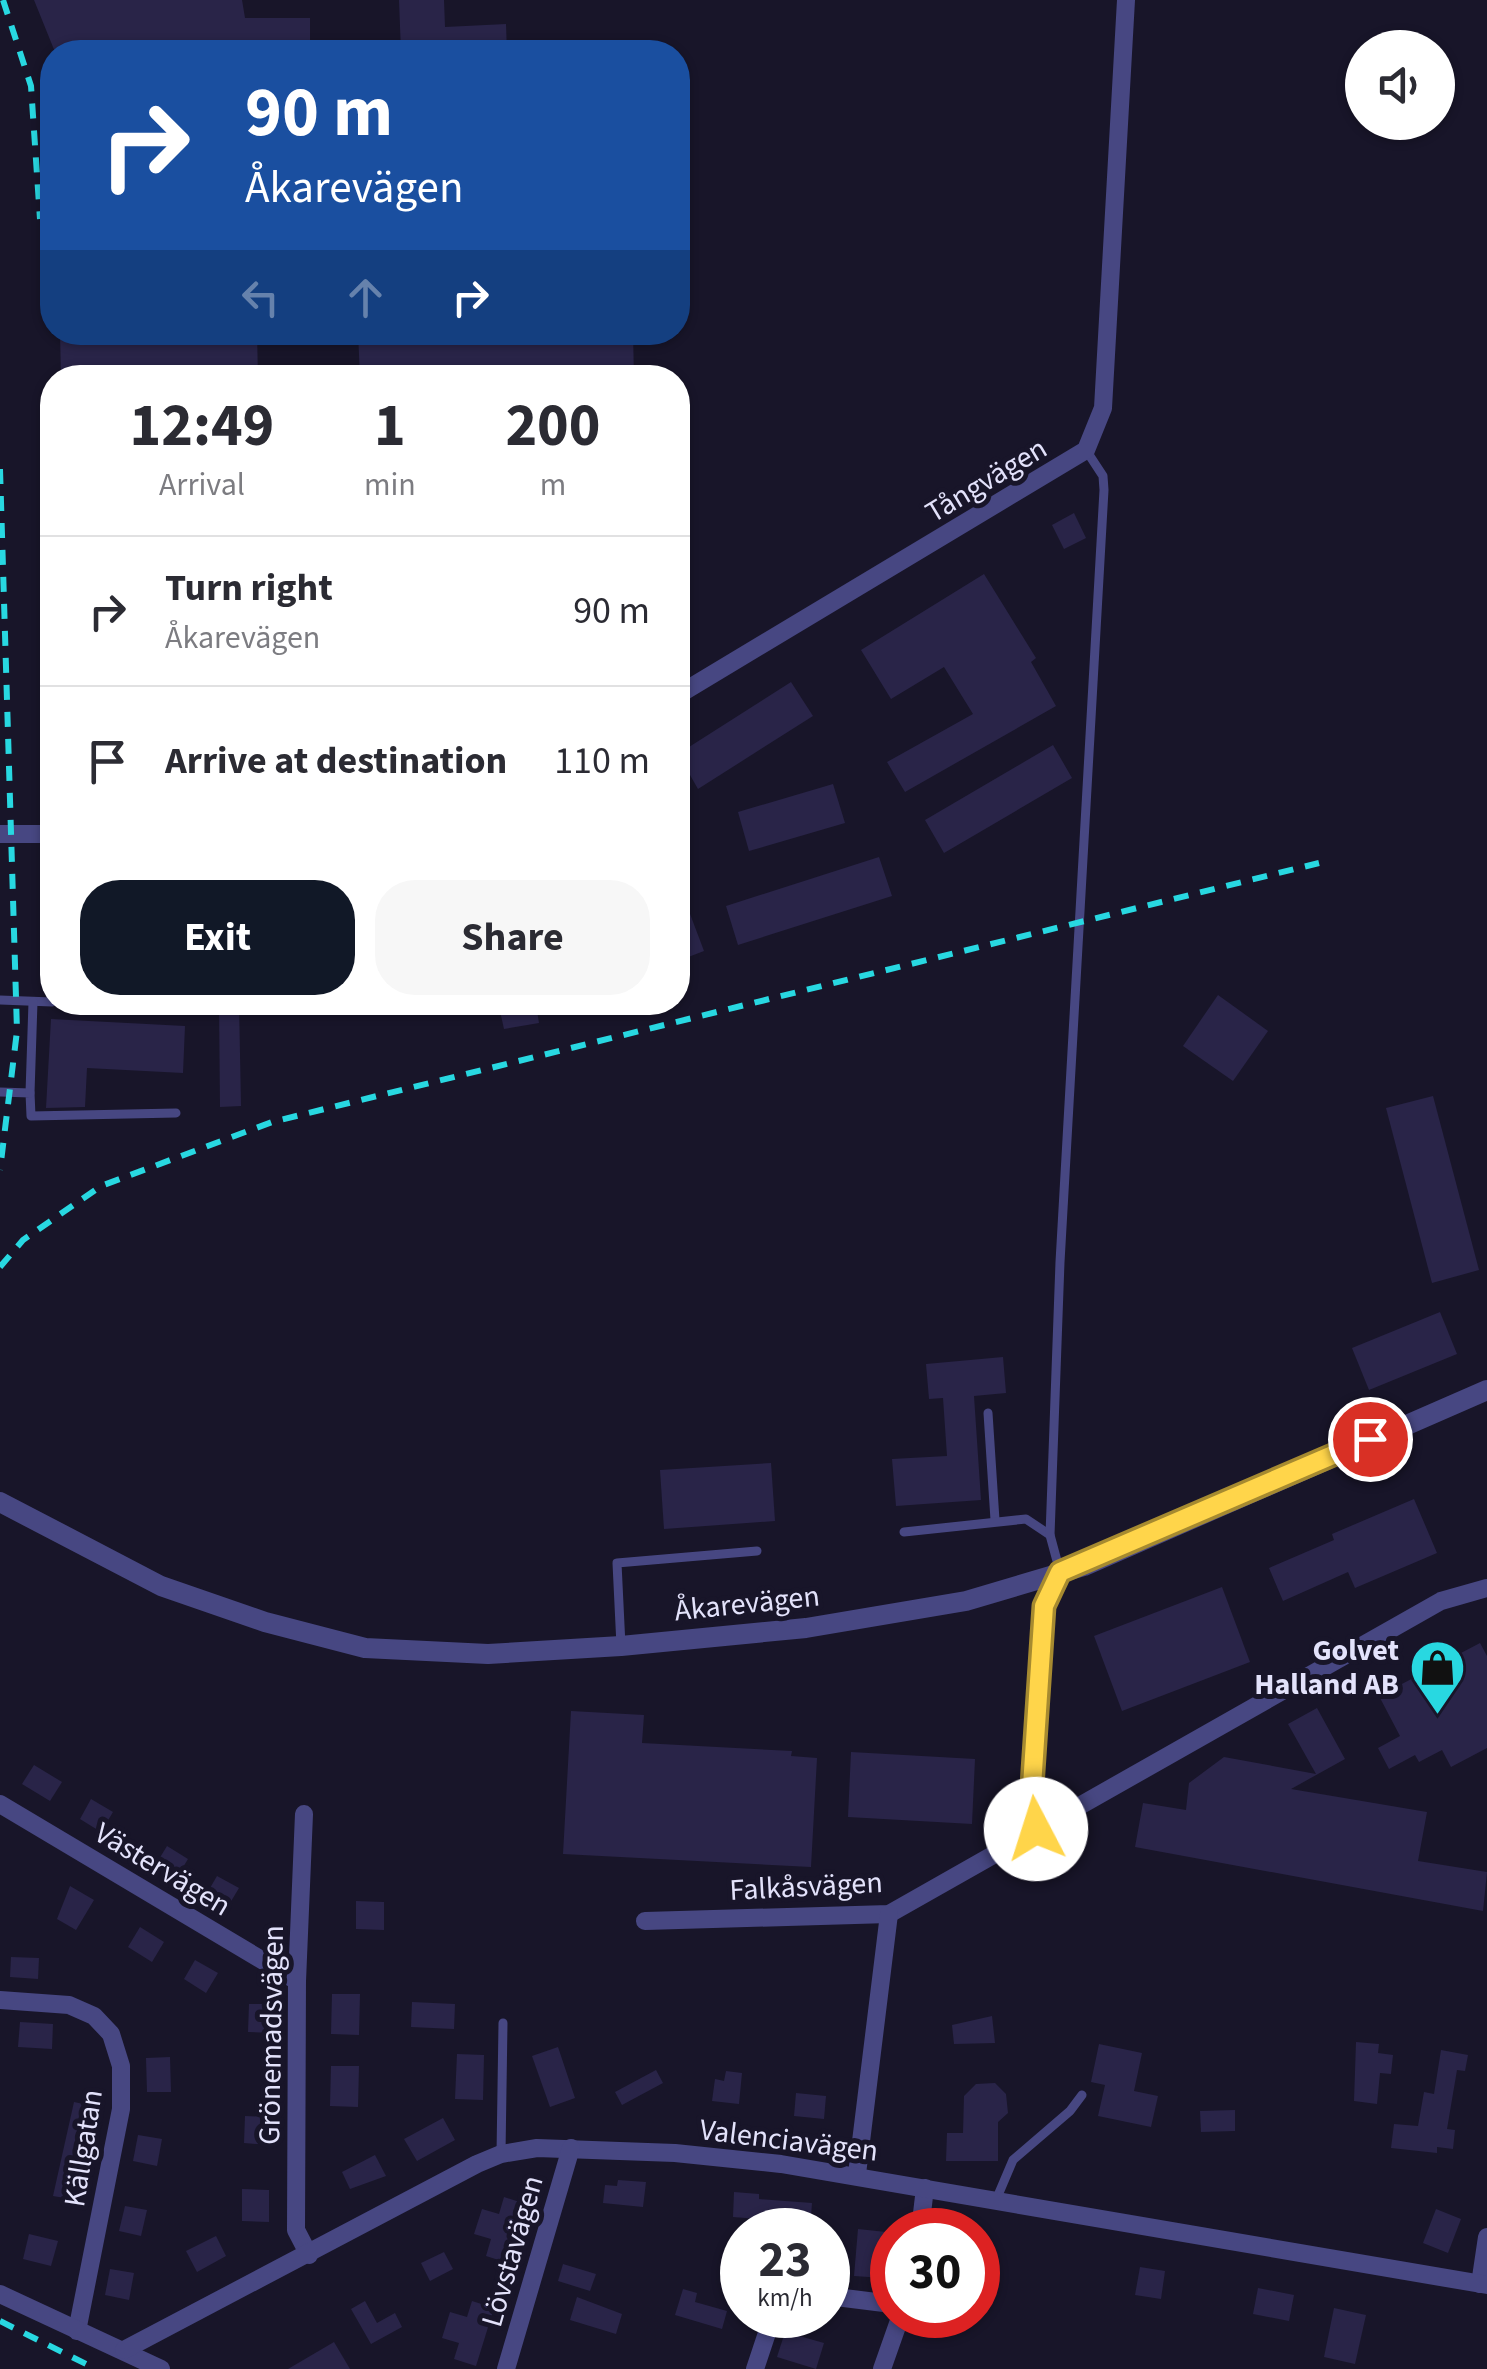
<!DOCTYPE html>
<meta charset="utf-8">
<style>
:root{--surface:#fff;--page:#f7f7f7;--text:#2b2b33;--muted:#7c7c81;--line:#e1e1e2;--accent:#111827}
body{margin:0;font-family:"Source Sans 3",sans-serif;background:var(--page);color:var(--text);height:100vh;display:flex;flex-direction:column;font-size:38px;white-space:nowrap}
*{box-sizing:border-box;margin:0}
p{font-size:32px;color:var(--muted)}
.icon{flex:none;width:55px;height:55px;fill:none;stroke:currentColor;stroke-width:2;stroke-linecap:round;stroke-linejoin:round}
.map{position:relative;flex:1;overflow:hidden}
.drawer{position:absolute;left:40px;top:365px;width:650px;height:650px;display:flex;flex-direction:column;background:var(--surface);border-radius:40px;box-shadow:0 2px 8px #0004}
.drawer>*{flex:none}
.banner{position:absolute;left:40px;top:40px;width:650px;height:305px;border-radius:40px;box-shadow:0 2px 8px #0004;background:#1a4fa0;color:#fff;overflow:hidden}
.controls{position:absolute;left:1345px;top:30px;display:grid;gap:20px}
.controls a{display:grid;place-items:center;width:110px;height:110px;border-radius:50%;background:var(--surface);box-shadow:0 2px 8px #0004;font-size:50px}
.speed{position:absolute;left:720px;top:2208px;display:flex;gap:20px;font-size:50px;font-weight:700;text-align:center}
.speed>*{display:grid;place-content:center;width:130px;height:130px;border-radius:50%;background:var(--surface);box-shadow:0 2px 8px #0004;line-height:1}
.speed small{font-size:25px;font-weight:400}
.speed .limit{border:15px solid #d22;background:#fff;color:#111}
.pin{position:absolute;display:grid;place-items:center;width:85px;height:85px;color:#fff;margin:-42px;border:5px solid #fff;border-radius:50%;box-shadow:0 2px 10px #0007}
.me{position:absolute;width:110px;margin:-55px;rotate:355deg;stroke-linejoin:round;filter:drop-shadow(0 0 8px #0008)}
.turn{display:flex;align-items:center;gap:35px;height:210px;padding:0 40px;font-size:45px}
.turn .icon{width:130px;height:130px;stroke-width:2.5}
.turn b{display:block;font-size:70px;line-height:85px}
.lanes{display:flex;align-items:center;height:95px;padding:0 40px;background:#0003;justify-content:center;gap:50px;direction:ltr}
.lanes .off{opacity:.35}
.eta{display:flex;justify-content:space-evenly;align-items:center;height:170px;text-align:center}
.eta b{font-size:60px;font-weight:700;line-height:70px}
.button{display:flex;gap:20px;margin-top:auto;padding:20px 40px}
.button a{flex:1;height:115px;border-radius:40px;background:var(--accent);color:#fff;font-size:40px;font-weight:700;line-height:115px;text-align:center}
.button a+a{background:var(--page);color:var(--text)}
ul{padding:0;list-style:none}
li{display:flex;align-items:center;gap:30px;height:150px;padding:0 40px;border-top:2px solid var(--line)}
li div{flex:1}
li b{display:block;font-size:38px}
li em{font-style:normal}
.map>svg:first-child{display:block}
</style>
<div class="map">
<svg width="1487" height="2369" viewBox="0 0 1487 2369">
<rect width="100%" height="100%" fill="#181529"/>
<g fill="#292448">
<polygon points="34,0 242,0 245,18 310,18 310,52 55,52"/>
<polygon points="399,0 444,0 445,27 506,24 507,52 401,52"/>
<polygon points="60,332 257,332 258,378 61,378"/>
<polygon points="358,332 633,332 634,378 360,378"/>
<polygon points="1074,513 1086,538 1064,549 1052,525"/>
<polygon points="984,574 1036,658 1031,662 1056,706 905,792 887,762 973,714 944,667 891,699 861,650"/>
<polygon points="791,682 813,716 698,789 678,754"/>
<polygon points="1053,745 1072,778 944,853 925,820"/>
<polygon points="833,784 845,823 749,851 738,812"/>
<polygon points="879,857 892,896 738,945 726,906"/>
<polygon points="678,882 704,951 678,961"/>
<polygon points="1218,995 1268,1031 1233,1081 1183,1046"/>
<polygon points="219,1002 239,1002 241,1106 220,1107"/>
<polygon points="536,1004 539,1023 504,1029 500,1011"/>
<polygon points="51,1019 185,1026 183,1073 87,1068 85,1107 46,1108"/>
<polygon points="1433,1096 1479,1270 1432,1283 1386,1108"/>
<polygon points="1440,1312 1457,1354 1369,1390 1352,1348"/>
<polygon points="1003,1357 1006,1393 974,1396 981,1500 896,1506 892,1459 947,1456 943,1398 929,1399 926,1364"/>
<polygon points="771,1463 775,1521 664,1529 660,1470"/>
<polygon points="1414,1499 1437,1553 1355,1588 1348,1572 1283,1601 1269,1568 1334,1540 1332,1534"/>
<polygon points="1222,1587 1250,1662 1122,1711 1094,1636"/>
<polygon points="1480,1643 1487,1656 1487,1748 1451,1767 1442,1750 1419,1762 1415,1755 1389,1769 1378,1748 1400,1736 1379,1696"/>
<polygon points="1317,1708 1345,1759 1291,1789 1427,1812 1418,1861 1487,1872 1483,1911 1135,1847 1143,1803 1186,1810 1189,1783 1224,1757 1316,1774 1288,1724"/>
<polygon points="571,1711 644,1715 642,1743 792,1751 791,1756 817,1758 811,1867 563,1854"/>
<polygon points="851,1752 975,1759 972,1824 848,1817"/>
<polygon points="34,1765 62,1782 50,1801 22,1784"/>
<polygon points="91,1799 113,1812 101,1832 80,1819"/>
<polygon points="167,1846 188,1859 177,1877 156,1864"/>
<polygon points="217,1876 239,1888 227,1908 206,1895"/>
<polygon points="70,1886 94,1900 76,1930 57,1919"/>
<polygon points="356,1901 384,1902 384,1930 356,1929"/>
<polygon points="140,1927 164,1942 152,1962 128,1947"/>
<polygon points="11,1957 39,1958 38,1979 10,1977"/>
<polygon points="195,1960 218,1973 206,1993 184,1979"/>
<polygon points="332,1994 360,1994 359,2035 331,2034"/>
<polygon points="412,2002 455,2004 454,2029 411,2027"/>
<polygon points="249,2004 272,2004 272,2033 248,2032"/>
<polygon points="992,2016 995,2043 954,2044 952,2025"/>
<polygon points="20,2022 53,2024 52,2049 18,2047"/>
<polygon points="1356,2042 1379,2044 1378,2053 1393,2055 1391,2074 1380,2073 1377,2104 1354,2101"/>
<polygon points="1099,2044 1142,2053 1134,2091 1158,2096 1151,2127 1098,2116 1105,2085 1091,2082"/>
<polygon points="558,2047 575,2098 550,2107 532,2056"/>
<polygon points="1441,2050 1468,2055 1465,2071 1457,2070 1447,2129 1455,2130 1453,2149 1437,2147 1437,2153 1391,2148 1394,2124 1418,2126 1424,2092 1434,2094"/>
<polygon points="457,2054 484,2055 483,2100 455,2099"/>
<polygon points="170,2057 171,2092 147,2092 146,2058"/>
<polygon points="331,2066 359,2066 358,2107 330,2106"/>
<polygon points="656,2070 663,2083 622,2105 615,2092"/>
<polygon points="726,2071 742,2073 739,2104 712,2101 715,2079 724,2081"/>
<polygon points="995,2083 1006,2094 1008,2113 998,2122 998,2161 946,2161 947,2133 963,2133 964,2096 976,2084"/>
<polygon points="796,2093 826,2096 824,2119 794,2116"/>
<polygon points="74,2102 98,2107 77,2200 53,2196"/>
<polygon points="1235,2110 1235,2131 1201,2132 1200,2111"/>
<polygon points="245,2116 270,2117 269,2145 244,2143"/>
<polygon points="443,2118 455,2140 417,2161 404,2139"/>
<polygon points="138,2135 162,2139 157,2166 133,2161"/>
<polygon points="375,2155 386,2176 350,2189 342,2172"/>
<polygon points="618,2180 646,2182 643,2207 603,2203 605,2185 617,2186"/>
<polygon points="242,2189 269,2190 269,2222 242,2221"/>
<polygon points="734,2192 759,2194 759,2199 812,2203 810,2230 783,2230 784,2221 733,2217"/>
<polygon points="504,2197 526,2204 508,2263 486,2256 491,2239 474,2234 482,2209 499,2214"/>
<polygon points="125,2206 147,2210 141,2236 119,2231"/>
<polygon points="1436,2209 1461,2219 1448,2253 1423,2243"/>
<polygon points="858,2229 886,2232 883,2278 854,2276"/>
<polygon points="29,2234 58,2241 51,2266 23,2259"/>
<polygon points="216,2236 226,2256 197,2272 186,2251"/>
<polygon points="444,2252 453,2269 430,2281 421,2263"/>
<polygon points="563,2264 596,2274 590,2291 558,2281"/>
<polygon points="1140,2267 1165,2271 1161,2299 1135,2295"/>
<polygon points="110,2269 134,2273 129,2300 105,2295"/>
<polygon points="1258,2288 1294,2295 1289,2321 1253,2314"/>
<polygon points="683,2289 697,2293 695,2302 727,2311 722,2329 675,2315"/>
<polygon points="577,2297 622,2314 616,2334 570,2320"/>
<polygon points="365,2301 377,2323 395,2313 402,2327 371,2344 351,2309"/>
<polygon points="472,2301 494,2308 476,2366 454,2359 459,2343 442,2338 450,2312 467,2317"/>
<polygon points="1334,2308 1366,2315 1355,2364 1324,2357"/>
<polygon points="785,2332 824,2343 816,2369 777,2357"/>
<polygon points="334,2342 350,2369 288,2369"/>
</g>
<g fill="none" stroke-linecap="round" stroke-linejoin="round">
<g stroke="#474782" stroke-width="9">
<polyline points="0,1000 52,1002"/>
<polyline points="59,1002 204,1007"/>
<polyline points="0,1092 30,1093 31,1116 176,1113"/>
<polyline points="30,1093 33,1002"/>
<polyline points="988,1413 995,1520"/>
<polyline points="904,1532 1026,1519 1050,1535"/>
<polyline points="1060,1572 1050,1535 1060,1262 1104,490 1103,476 1086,450"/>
<polyline points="621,1646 617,1563 757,1551"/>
<polyline points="501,2154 503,2023"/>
<polyline points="996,2200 1013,2160 1070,2111 1082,2095"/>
</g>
<g stroke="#474782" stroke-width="18">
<polyline points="678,695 1086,450 1103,408 1126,0"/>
<polyline points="0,834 52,834"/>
<polyline points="0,1804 297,1981"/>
<polyline points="304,1814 297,1981 296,2230 309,2255"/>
<polyline points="1036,1829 1030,1816 1044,1606 1060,1572"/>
<polyline points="645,1921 889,1914 1441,1601 1487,1588"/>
<polyline points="0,2000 69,2005 94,2016 111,2034 121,2066 121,2109 77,2331"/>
<polyline points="857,2174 889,1914"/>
<polyline points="920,2230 925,2188"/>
<polyline points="1480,2284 1487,2237"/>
<polyline points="0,2294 161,2369"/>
<polyline points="828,2296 892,2304"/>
<polyline points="124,2350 477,2164 501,2154 537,2148 675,2153 781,2164 1487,2285"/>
<polyline points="506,2369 571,2148"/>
<polyline points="755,2369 773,2315"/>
<polyline points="882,2369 901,2315"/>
</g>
<polyline stroke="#474782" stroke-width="20" points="0,1502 161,1586 265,1622 365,1648 488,1654 621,1646 806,1628 966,1601 1084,1566 1487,1390"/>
<g stroke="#28d8e1" stroke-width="6" stroke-dasharray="15 12" stroke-linecap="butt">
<polyline points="3,0 31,86 40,219"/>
<polyline points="0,469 17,1031 0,1170"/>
<polyline points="0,1267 23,1240 101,1186 272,1122 1319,863"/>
<polyline points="0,2321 96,2369"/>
</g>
</g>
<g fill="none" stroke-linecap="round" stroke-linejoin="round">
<defs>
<polyline id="route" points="1036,1829 1030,1816 1044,1606 1060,1572 1370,1439"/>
</defs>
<use href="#route" stroke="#a68a30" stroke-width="25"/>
<use href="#route" stroke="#ffd54a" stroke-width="18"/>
</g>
<defs>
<symbol id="shop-pin" viewBox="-11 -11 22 30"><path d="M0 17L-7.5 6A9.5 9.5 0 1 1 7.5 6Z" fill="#28d8e1" stroke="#181529"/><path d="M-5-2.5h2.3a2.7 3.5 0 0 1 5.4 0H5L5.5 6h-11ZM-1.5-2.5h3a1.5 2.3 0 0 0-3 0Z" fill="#111"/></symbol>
</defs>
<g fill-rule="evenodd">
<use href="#shop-pin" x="1406" y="1636" width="63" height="86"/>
</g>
<g text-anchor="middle" stroke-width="10" stroke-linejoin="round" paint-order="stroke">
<g font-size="30" fill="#e3e2fb" stroke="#181529">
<text transform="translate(986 480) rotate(-31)" y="10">Tångvägen</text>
<text transform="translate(747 1603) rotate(-6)" y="10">Åkarevägen</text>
<text transform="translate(163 1869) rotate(31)" y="10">Västervägen</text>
<text transform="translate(806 1886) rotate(-3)" y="10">Falkåsvägen</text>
<text transform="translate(271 2035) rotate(-89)" y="10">Grönemadsvägen</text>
<text transform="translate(789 2140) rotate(7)" y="10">Valenciavägen</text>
<text transform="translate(83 2148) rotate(-81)" y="10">Källgatan</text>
<text transform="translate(512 2251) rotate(-74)" y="10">Lövstavägen</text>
</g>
<g font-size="30" font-weight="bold" fill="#e3e2fb" stroke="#181529" text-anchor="end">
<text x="1399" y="1660">Golvet<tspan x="1399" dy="34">Halland AB</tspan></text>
</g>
</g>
</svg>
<div class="controls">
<a><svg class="icon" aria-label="sound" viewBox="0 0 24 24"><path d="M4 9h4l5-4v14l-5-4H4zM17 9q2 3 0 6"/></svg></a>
</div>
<div class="speed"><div>23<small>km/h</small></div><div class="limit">30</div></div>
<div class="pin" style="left:1370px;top:1439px;background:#d93025"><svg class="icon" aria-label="arrive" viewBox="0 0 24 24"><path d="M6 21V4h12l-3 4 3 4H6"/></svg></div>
<svg class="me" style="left:1036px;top:1829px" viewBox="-20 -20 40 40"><circle r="19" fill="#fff"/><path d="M0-13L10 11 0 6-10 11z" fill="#ffd54a"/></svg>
<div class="banner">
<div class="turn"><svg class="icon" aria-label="right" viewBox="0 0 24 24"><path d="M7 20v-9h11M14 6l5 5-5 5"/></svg><div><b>90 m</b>Åkarevägen</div></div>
<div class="lanes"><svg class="icon off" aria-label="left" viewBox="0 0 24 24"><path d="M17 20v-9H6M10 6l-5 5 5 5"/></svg><svg class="icon off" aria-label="ahead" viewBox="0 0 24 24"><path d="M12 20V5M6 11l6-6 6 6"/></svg><svg class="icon" aria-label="right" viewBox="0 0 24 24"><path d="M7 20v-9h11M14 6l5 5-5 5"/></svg></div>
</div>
<section class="drawer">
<div class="eta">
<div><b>12:49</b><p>Arrival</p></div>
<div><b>1</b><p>min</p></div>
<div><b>200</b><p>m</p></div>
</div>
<ul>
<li><svg class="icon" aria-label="right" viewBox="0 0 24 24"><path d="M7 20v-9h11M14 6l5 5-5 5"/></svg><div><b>Turn right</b><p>Åkarevägen</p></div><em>90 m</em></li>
<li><svg class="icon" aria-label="arrive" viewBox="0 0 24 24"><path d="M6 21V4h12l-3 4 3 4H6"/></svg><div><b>Arrive at destination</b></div><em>110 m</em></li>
</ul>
<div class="button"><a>Exit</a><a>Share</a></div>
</section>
</div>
